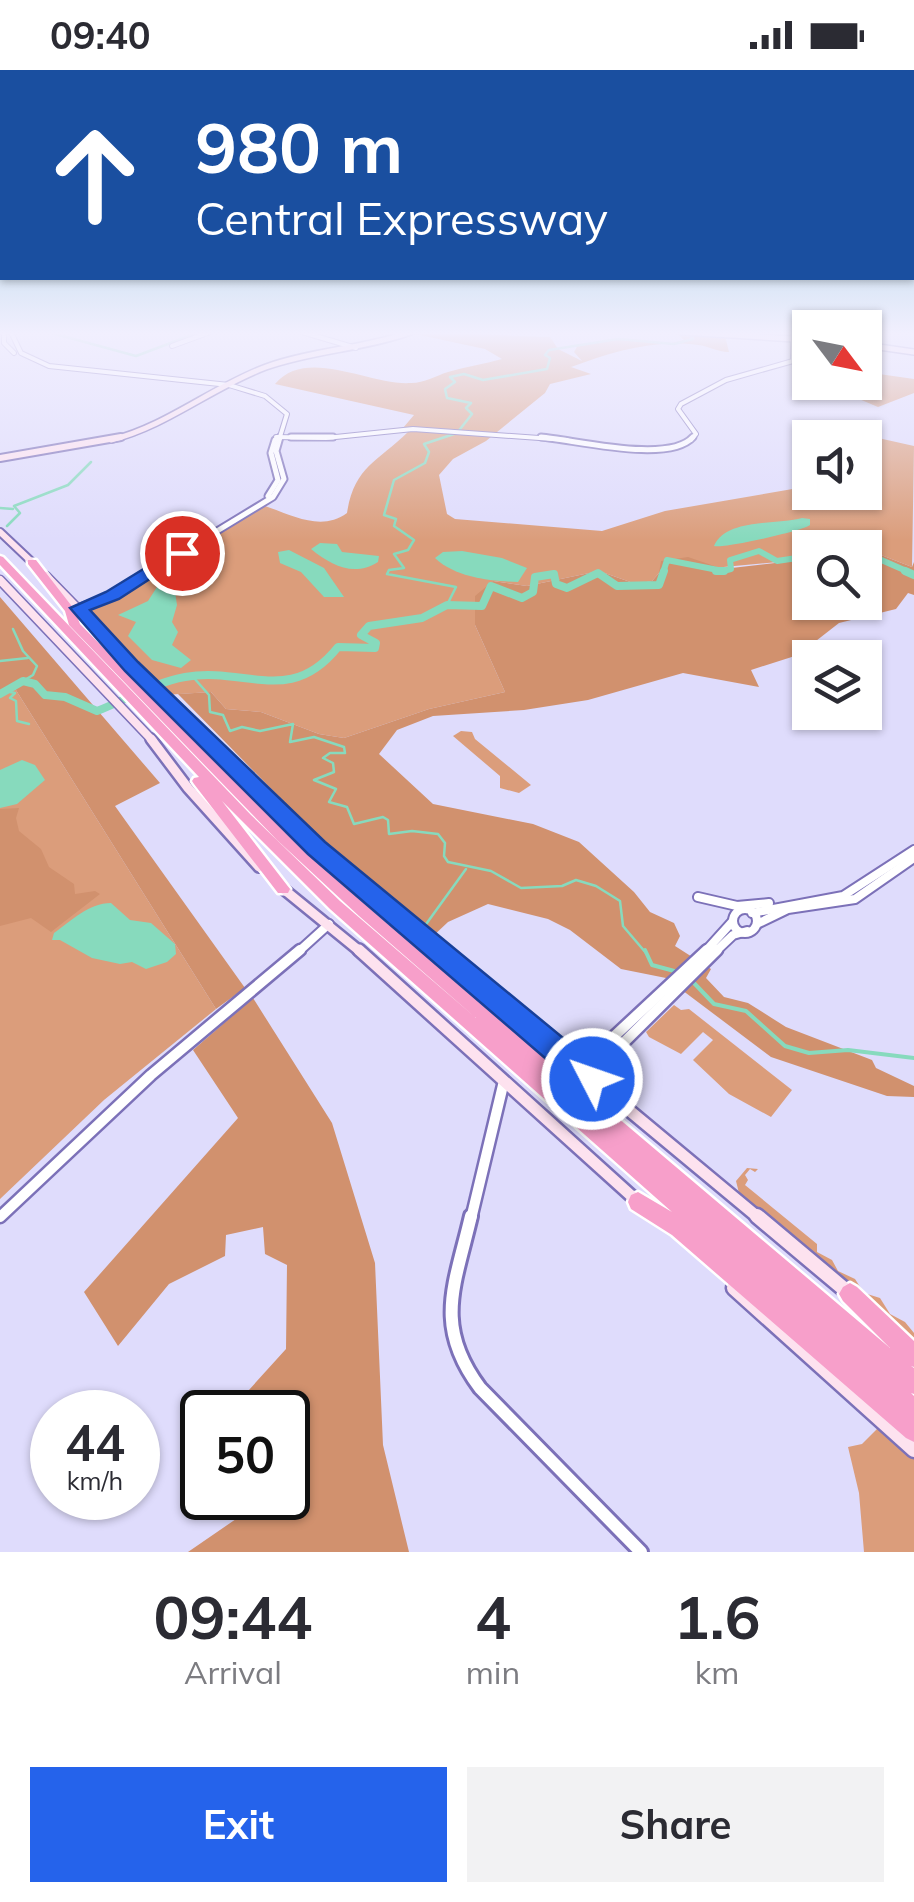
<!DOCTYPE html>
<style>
:root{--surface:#fff;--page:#f2f2f3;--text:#2b2b33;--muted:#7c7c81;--accent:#2563eb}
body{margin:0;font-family:Mulish,sans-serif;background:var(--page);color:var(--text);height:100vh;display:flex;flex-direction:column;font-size:38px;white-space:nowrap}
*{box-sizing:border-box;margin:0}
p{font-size:32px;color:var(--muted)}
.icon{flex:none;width:55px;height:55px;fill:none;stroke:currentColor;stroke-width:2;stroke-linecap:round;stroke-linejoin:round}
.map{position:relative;height:1482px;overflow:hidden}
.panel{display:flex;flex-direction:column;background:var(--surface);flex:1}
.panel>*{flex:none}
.top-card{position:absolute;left:0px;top:0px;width:915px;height:210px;box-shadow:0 2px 8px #0004;background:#1a4fa0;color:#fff;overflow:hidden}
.needle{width:65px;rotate:122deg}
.buttons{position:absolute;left:792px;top:240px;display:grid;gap:20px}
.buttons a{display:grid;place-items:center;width:90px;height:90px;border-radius:0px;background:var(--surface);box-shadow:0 2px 8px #0004;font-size:50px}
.speed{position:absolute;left:30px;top:1320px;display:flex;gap:20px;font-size:50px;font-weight:700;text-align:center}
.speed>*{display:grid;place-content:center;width:130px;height:130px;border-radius:50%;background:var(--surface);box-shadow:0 2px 8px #0004;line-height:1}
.speed small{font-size:25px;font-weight:400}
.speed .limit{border:5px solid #111;border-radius:15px;background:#fff;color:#111}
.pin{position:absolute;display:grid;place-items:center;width:85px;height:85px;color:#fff;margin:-42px;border:5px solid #fff;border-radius:50%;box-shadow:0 2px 10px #0007}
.me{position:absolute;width:110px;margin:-55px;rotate:311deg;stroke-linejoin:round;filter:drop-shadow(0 0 8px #0008)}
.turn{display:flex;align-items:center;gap:35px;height:210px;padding:0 30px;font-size:45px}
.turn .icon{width:130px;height:130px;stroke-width:2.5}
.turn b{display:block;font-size:70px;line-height:85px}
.eta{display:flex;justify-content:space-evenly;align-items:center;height:170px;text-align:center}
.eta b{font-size:60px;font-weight:700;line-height:70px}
.cta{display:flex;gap:20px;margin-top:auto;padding:20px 30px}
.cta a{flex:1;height:115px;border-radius:0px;background:var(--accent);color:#fff;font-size:40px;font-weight:700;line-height:115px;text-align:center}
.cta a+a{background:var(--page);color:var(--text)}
.status{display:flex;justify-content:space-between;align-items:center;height:70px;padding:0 50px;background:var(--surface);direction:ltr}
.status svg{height:28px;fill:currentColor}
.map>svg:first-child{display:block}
</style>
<div class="status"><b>09:40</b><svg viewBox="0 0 49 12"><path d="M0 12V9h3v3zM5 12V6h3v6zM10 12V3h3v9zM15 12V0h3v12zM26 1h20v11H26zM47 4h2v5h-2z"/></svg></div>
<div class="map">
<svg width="914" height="1482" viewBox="0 0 914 1482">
<rect width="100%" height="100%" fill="#dfdcfc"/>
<g fill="#db9d7b">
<path d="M419,262L550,267L558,279L582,291L574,282L578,275L618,268L672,273L684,270L675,262L725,266L729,282C717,282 709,276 698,275C653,269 612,282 571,297L591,304L550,314L545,323L486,371L453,389L439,405L447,444L455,449L602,461L665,441L810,416V422H865V368H810V397L794,381L820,355L914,376L912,497L876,483L865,491V478H810V489L659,503L652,511L636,514L599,501L527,516L493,511L475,555L505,622L429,639L344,668L319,664L261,642L226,639L211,622L164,625L120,581L85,537L114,526L265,436C292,445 321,462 347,443C354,397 377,392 408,362L403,358L414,345L275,314C307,276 370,316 411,313C425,313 435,306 448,302C465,297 484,294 502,289L485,279L415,264Z"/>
<polygon points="865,302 914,309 914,323 878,337 821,313 865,312"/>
<polygon points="14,617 216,939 104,1030 0,1129 0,626"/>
<polygon points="461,661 472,662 475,669 531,715 519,723 500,718 500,706 453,666"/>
<polygon points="674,935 681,940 689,939 792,1020 771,1047 729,1024 693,990 713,970 703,962 681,984 649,967 646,962"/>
<polygon points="747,1098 758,1099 755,1102 750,1099 745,1105 748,1110 745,1115 817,1174 817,1182 832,1190 838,1201 855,1209 864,1223 880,1228 890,1244 905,1252 914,1263 914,1272 739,1123 736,1111"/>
<polygon points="879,1357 914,1388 914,1482 864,1482 859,1423 848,1377 862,1374"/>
</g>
<g fill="#d1916e">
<polygon points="876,483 912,497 914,492 914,525 908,523 896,539 839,553 798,585 751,600 759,617 683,603 588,630 524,640 433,646 397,660 379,684 433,734 533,754 579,772 634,822 650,842 674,853 680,866 675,876 711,899 706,908 724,927 748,933 786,957 872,990 876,998 914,1016 914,1027 887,1026 771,987 666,908 621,899 570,860 548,849 488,834 448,852 431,868 347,796 178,624 211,622 226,639 261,642 319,664 344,668 429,639 505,622 475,555 475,526 493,511 527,516 599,501 636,514 652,511 659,503 661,491 688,487 723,499 810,489 810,532 865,532 865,491"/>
<polygon points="0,527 160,713 115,736 245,918 216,939 14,617 0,626"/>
<polygon points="19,738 16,748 19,761 41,779 49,797 74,814 75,824 95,821 100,824 51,862 31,848 0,856 0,739"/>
<polygon points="253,928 332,1053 375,1193 383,1375 409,1482 188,1482 252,1438 247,1428 288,1428 288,1342 229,1342 286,1279 287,1195 265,1184 263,1157 226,1165 225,1186 169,1214 118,1276 84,1222 238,1048 193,980"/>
</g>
<g fill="#87dabd">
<path d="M802,448L810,449V455C803,461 721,479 714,476C726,448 777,455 802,448Z"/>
<path d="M320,473L337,474L342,482L379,486L378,492C354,507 332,496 311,479Z"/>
<polygon points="289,480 324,498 344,527 324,527 301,502 280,493 278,482"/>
<path d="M462,481L502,488L527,498L518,512C491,511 456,508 435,488L443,482Z"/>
<polygon points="174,515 177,535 172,552 178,562 172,575 191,590 181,598 152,590 128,566 136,552 118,545 148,531 157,517"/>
<polygon points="22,690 35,695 45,710 17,734 0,738 0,700"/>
<path d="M111,833L130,850L151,853L175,874L176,884L167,892L146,899L132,892L120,894L92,888L60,870H52L54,863C71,851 89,833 111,833Z"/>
</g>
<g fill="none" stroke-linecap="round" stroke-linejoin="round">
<g stroke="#87dabd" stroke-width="2.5">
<polyline points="22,262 48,262 136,286 197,263"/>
<polyline points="0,438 13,439"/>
<polyline points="7,456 20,443 14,436 68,415 91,392"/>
<polyline points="447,535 456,517 387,504 389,500 404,498 394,484 408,480 414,470 394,456 396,449 384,445 394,410 425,393 429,382 424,374 457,363 472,344 466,338 471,333 447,328 445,319 455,312 450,307 464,304 483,310 547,299 550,288 545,285 549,280 618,269 674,274 693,269 688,263"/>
<polyline points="13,559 23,581 37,596 33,605 23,611"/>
<polyline points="0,591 28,588"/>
<polyline points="194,608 209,625 210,642 223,645 230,661 242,657 260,661 293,654 290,672 314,667 344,677 345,683 330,683 323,688 333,693 334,702 314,710 336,719 329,732 347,737 354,754 383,747 388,750 389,764 412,761 438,764 445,773 444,786 448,792 491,801 521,818 562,816 576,810 596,816 620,831 623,856 646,883"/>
<polyline points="11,616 10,622 15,623 10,628 16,631 17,651 29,654"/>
<polyline points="424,857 466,799"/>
</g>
<g stroke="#87dabd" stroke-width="4">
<polyline points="645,880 652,895 678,902"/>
<polyline points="693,912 714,934 746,941 785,976 809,983 848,980 914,988"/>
</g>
<g stroke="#87dabd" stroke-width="6">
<polyline points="865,489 879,489 911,503"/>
<polyline points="663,503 667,490 723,501 731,499 730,490 759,481 777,491 810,486"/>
</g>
<g stroke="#87dabd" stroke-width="8">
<polyline points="716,501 724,501"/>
<polyline points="905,501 914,505"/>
<path d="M0,624L23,611L35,614L45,625L65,627L97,641C125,630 156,612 185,607C246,596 290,637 338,577L375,578L376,573L361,565L369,556L422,548L447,535L482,536L491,516L522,528L533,522L535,507L554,504L556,514L567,518L598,503L617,516L659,515L664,501"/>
</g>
<defs>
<g id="tertiary-far5">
<polyline points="4,262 4,273 14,283"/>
<polyline points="11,262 21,283 49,296 229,315 265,326 287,344 279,370"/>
<polyline points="302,262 356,278"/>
<polyline points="172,276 210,262"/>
<polyline points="276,367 326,368 413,359 567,370"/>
<polyline points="691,370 696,364 678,339 681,334 726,310 793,291 793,262"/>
</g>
<g id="tertiary-far4">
<polyline points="291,367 333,367"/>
<path d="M541,367C576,370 669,394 693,367"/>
<polyline points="268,426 278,410 271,383 275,370"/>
<polyline points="148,503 273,427 284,409 276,381 280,367"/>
</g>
<polyline id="tertiary-far3" points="79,538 113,525 152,501"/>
<g id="tertiary-far2">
<polyline points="698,827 737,836 769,833"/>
<circle cx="745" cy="851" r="12"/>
<polyline points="752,843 843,826 914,780"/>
<polyline points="759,853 788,839 855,829 914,788"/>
<polyline points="297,883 329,854"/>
<polyline points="704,883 732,852"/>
<polyline points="714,883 733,865 747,861"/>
</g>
<g id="tertiary-far1">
<polyline points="563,982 586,989 594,985 707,880"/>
<polyline points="591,1005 717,880"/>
<polyline points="0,1147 151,1005 300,880"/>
<polyline points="471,1149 504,1011"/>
</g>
<path id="tertiary" d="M471,1146C455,1215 433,1255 480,1318L641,1482"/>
<g id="secondary-far5">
<polyline points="683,262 810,270"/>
<polyline points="865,275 914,282"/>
<path d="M111,370C167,356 212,317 266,297C313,280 364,279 411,262"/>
</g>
<g id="secondary-far4">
<polyline points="0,388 121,367"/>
<polyline points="0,462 35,495"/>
</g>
<g id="secondary-far3">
<polyline points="46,506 207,671"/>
<polyline points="0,510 153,671"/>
</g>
<g id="secondary-far2">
<polyline points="151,669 188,718 259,797"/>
<polyline points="204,669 316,778 436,878"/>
<polyline points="281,817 362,883"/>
</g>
<g id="secondary-far1">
<polyline points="359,880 637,1131"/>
<polyline points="589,1007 760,1149"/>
</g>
<g id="secondary">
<polyline points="757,1146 850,1224"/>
<polyline points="734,1218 914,1380"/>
</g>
<path id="motorway" d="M0,486L3,487L251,745L340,831L476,948L359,846L277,770L69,555L65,541L28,494V490H36L74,539L80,554C181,656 280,762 389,855L395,853L401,855L427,871L547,969L598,1003L601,1009L598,1015L592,1017L552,992L890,1278L843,1231L839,1224L843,1217L850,1213L857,1217L914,1271V1297L911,1296L914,1298V1324L911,1323L914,1326V1372L906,1368L672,1165L631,1139L628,1132L631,1125L638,1122L672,1142L330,839L222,731L290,819L288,823H278L194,714L192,711L194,708L199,707L0,495Z"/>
</defs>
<use href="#tertiary-far5" stroke="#7c71b8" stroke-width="6"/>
<use href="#tertiary-far4" stroke="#7c71b8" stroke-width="9"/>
<use href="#tertiary-far3" stroke="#7c71b8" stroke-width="10"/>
<use href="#tertiary-far2" stroke="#7c71b8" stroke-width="12"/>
<use href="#tertiary-far1" stroke="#7c71b8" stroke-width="15"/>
<use href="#tertiary" stroke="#7c71b8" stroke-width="18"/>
<use href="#secondary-far5" stroke="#7c71b8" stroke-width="8"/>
<use href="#secondary-far4" stroke="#7c71b8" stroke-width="10"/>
<use href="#secondary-far3" stroke="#7c71b8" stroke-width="11"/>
<use href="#secondary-far2" stroke="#7c71b8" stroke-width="14"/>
<use href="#secondary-far1" stroke="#7c71b8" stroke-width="16"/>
<use href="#secondary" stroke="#7c71b8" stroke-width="19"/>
<use href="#motorway" stroke="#fff" stroke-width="5"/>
<use href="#tertiary-far5" stroke="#fff" stroke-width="4"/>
<use href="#tertiary-far4" stroke="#fff" stroke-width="5"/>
<use href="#tertiary-far3" stroke="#fff" stroke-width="6"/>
<use href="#tertiary-far2" stroke="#fff" stroke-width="8"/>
<use href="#tertiary-far1" stroke="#fff" stroke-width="10"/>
<use href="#tertiary" stroke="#fff" stroke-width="12"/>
<use href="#secondary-far5" stroke="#fde2ef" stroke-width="5"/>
<use href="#secondary-far4" stroke="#fde2ef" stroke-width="6"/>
<use href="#secondary-far3" stroke="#fde2ef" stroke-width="8"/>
<use href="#secondary-far2" stroke="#fde2ef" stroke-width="9"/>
<use href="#secondary-far1" stroke="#fde2ef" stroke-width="11"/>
<use href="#secondary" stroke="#fde2ef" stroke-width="14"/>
<use href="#motorway" fill="#f79fca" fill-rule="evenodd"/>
</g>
<linearGradient id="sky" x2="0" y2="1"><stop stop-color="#81c3d7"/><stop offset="0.56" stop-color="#f1effe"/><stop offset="1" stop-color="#f1effe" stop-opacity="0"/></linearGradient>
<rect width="914" height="470" fill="url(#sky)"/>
<polygon fill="#2563eb" stroke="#184099" stroke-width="2.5" points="176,479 190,483 119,529 90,540 138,592 325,772 602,1000 606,1009 602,1019 592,1022 581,1019 308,784 125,601 70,538 106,522"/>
</svg>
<div class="buttons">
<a><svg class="needle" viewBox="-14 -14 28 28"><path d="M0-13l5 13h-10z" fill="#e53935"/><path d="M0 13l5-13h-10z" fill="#7c7c81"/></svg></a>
<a><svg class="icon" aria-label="sound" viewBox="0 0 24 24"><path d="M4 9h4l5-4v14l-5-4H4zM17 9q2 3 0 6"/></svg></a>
<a><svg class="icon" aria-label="search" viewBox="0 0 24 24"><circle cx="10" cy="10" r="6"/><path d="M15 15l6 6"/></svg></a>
<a><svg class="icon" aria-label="layers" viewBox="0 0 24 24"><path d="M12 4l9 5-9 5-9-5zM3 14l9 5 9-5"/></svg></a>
</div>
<div class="speed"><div>44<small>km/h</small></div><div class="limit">50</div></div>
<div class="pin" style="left:182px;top:483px;background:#d93025"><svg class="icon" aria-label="arrive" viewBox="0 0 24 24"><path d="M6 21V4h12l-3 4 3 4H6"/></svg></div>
<svg class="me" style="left:592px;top:1009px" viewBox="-20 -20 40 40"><circle r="17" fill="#2563eb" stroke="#fff" stroke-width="3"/><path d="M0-11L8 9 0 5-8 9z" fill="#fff"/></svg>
<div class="top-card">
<div class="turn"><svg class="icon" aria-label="ahead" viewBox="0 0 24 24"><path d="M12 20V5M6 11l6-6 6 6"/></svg><div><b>980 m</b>Central Expressway</div></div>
</div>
</div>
<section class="panel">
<div class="eta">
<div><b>09:44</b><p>Arrival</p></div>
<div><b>4</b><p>min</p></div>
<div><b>1.6</b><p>km</p></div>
</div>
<div class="cta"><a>Exit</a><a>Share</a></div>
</section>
